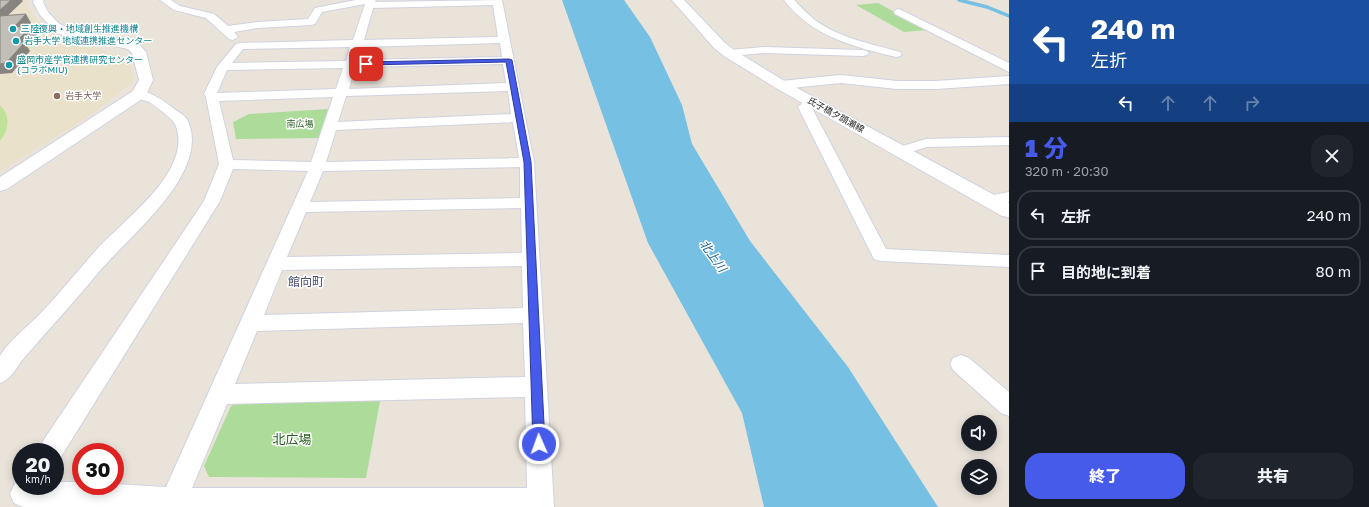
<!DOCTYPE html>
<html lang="ja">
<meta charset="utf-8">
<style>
:root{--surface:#171b24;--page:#20242c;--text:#f1f3f6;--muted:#9ea1a6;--line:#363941;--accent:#465bea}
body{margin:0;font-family:"Golos Text","Noto Sans JP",sans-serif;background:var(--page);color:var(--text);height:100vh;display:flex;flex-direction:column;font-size:15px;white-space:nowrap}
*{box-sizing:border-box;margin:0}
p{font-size:13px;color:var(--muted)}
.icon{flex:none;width:22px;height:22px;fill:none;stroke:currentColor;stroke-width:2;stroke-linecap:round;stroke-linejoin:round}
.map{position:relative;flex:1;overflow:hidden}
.details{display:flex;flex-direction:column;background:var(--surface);width:360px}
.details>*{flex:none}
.guide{background:#1a4fa0;color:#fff;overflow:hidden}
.controls{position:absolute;left:961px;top:415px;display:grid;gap:8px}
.controls a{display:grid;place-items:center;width:36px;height:36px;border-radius:50%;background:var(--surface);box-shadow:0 2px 10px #0003;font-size:20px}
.speed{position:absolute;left:12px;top:443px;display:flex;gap:8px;font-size:20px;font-weight:700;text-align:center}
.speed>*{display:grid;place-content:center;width:52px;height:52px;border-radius:50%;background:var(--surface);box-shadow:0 2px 10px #0003;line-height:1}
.speed small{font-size:10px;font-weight:400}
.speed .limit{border:6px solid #d22;background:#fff;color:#111}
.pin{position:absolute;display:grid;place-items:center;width:34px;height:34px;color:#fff;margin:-17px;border-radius:8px;box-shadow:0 2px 6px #0006}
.me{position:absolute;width:44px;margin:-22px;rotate:358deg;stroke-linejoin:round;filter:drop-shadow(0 0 3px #0008)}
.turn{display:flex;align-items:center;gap:14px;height:84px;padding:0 16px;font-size:18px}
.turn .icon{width:52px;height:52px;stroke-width:2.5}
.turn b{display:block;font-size:28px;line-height:34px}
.lanes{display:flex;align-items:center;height:38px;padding:0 16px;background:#0003;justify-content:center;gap:20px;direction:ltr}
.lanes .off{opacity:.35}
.round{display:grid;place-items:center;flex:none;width:42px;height:42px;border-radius:16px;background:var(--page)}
.summary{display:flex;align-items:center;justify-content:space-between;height:68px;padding:0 16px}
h1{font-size:24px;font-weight:800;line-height:30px;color:var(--accent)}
.cta{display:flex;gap:8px;margin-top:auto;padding:8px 16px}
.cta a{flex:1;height:46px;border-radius:16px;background:var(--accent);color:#fff;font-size:16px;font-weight:800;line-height:46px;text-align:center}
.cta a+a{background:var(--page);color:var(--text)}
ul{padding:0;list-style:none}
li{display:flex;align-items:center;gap:12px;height:50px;margin:0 8px 6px;padding:0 8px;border:2px solid var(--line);border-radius:16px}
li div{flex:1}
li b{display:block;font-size:15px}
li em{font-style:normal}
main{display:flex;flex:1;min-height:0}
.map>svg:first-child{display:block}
</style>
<main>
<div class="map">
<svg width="1009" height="507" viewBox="0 0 1009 507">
<rect width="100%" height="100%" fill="#e9e3da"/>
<polygon fill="#eae1ca" points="0,0 29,0 26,5 46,31 128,59 134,80 95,112 0,171"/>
<g fill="#addc9a">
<polygon points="878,3 928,30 904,32 856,5"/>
<polygon points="328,109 319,138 236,139 233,122 249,114"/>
<polygon points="243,400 380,401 366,478 209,477 204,466 231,406"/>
</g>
<path fill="#bee297" d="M0,105C11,117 9,129 0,141Z"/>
<polygon fill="#75c0e3" points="562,0 624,0 650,37 682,105 692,144 750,241 848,367 938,507 764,507 742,413 648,243"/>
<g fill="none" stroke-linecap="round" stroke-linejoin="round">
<polyline stroke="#75c0e3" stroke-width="3.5" points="959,0 987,7 1009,16"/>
<defs>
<g id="street">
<polygon points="34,0 44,0 43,2 48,12 61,26 60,28 52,28 40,15 33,2"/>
<path d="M160,0H171L180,6L214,14L228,26L257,22L308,19L315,8L356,0H376L375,2L502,0L534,162L554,507H23L14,503L10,494L14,485L21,476V486H55V482H81V486H115V484L166,487L308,171L233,169L220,201L59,460L55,462V452H38L41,444L204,201L219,164L206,97L204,94L217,67L236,44L240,43L353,40L365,4L322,12L315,24L311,25L257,28L234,32L238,37L233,40L229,39L206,18L174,10ZM493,5L498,37L364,40L373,8ZM500,43L502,57L357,60L361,47ZM350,47L346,61L232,63L243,49ZM503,64L506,83L349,89L355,67ZM343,68L336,89L217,93L227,70ZM508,91L511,114L338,122L346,96ZM333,97L311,162L233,160L219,101ZM513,122L519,158L326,162L336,130ZM520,167V198L310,202L323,171ZM521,208L522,253L287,257L306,212ZM522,266L523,308L264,315L282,270ZM523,323L525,377L235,384L257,331ZM525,397L527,488H192L227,404Z"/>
<path d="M784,0H794C801,7 807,14 815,20C839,38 872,44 900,52L902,54L900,56L896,57C854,47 811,36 784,0Z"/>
<polygon points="899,9 1009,63 1009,72 895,14 894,12 895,10"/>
<polygon points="764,47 863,50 867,51 869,53 867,55 863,56 764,53 729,56 725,55 723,53 725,51 729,50"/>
<polygon points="841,75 897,81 936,81 1009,76 1009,84 936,89 897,89 841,83 781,89 777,88 775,85 777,82 781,81"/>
<path d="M140,90C154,94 163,100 174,109C178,112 186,116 188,121C211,173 128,237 98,273C74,302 49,329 24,358C16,367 12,379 0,383C0,376 0,363 0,356C6,344 30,324 40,314C60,293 78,270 98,248C124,220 195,169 175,124C173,119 154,105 149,102C144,100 137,99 134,94L136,91Z"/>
<polygon points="812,98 817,99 818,102 812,108 886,249 1009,255 1009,267 880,261 874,259 798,107 807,99"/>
<polygon points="1009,137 1009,145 927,147 901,155 896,154 894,151 896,148 926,139"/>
<polygon points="1009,192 1009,202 990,206 984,205 982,201 984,197"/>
<polygon points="961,355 969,358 1009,392 1009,416 1001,413 953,370 950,364 953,358"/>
</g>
<g id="secondary">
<polygon points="672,0 684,0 724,42 734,50 786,82 1009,203 1009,217 1002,216 776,88 724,56 714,48"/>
<polygon points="56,22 68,28 138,43 146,52 153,80 145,97 7,189 0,191 0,177 133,91 139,80 132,53 128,49 59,34 50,26 52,23"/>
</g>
</defs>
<use href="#street" stroke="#d0d2df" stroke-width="2"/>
<use href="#secondary" stroke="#d0d2df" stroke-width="2"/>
<use href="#street" fill="#fff" fill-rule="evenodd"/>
<use href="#secondary" fill="#fff" fill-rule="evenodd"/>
</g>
<g fill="#878480">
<polygon points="11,0 22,0 23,1 0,23 0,10"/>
<polygon points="26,14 31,23 19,36 14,27"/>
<polygon points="32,26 37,34 27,46 30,51 12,73 0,74 0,64 16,42"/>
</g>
<g fill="#c1bdb7" stroke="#878480">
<polygon points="0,0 11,0 0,10"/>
<polygon points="26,14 14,27 32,26 16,42 25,42 6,63 0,64 0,16"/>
</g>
<polygon fill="#465bea" stroke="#2e3b98" points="509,59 512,60 531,162 545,444 543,448 539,450 534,448 533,444 524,162 506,62 366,65 363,64 366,62"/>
<g fill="#0f9aa8" stroke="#fff" stroke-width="1.5">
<circle cx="13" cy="29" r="4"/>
<circle cx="16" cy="41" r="4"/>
<circle cx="9" cy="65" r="4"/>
</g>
<circle fill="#8d6e63" stroke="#fff" stroke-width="1.5" cx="57" cy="96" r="4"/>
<g text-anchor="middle" stroke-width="3" stroke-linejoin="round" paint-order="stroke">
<g font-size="9" fill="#0d838f" stroke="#fff" text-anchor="start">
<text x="21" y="32">三陸復興・地域創生推進機構</text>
<text x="24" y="44">岩手大学 地域連携推進センター</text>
<text x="17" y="63">盛岡市産学官連携研究センター<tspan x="17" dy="10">(コラボMIU)</tspan></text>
</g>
<g font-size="9" fill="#785e54" stroke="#fff" text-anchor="start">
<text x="65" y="99">岩手大学</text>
</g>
<g font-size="9" fill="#272727" stroke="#fff">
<text transform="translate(836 115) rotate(29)" y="3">氏子橋夕顔瀬線</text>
</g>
<g font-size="9" fill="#285d1f" stroke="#fff">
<text x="300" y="127">南広場</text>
</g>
<g font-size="12" font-style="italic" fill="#185d8b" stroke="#fff">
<text transform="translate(713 256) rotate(54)" y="4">北上川</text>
</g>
<g font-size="12" fill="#4c5174" stroke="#fff">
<text x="306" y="286">館向町</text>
</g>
<g font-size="13" fill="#285d1f" stroke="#fff">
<text x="292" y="444">北広場</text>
</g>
</g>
</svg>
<div class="controls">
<a><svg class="icon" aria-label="sound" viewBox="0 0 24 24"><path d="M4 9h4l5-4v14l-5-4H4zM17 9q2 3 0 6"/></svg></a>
<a><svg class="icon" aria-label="layers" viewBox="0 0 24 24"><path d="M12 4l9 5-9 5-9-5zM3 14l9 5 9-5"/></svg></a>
</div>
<div class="speed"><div>20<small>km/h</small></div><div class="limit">30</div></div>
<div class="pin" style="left:366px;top:64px;background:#d93025"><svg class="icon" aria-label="arrive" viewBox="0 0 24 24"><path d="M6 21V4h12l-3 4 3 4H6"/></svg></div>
<svg class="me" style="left:539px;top:444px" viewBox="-20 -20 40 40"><circle r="17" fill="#465bea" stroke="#fff" stroke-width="3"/><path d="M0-11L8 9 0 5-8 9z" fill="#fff"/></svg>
</div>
<section class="details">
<div class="guide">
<div class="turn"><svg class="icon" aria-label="left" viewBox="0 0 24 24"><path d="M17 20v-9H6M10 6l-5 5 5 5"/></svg><div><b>240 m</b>左折</div></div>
<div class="lanes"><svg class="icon" aria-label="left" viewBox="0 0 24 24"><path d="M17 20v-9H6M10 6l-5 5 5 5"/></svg><svg class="icon off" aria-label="ahead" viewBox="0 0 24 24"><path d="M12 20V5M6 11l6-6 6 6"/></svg><svg class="icon off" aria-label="ahead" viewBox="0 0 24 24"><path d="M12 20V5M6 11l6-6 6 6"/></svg><svg class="icon off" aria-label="right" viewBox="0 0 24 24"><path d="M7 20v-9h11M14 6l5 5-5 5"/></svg></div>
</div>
<div class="summary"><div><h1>1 分</h1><p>320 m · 20:30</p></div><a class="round"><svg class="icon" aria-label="close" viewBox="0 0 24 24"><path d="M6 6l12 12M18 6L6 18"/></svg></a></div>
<ul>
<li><svg class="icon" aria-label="left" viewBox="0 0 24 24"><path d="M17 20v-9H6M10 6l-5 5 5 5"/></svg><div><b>左折</b></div><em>240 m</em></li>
<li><svg class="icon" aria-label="arrive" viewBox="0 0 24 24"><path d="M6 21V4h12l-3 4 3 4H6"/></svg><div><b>目的地に到着</b></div><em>80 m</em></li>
</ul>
<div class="cta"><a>終了</a><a>共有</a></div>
</section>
</main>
